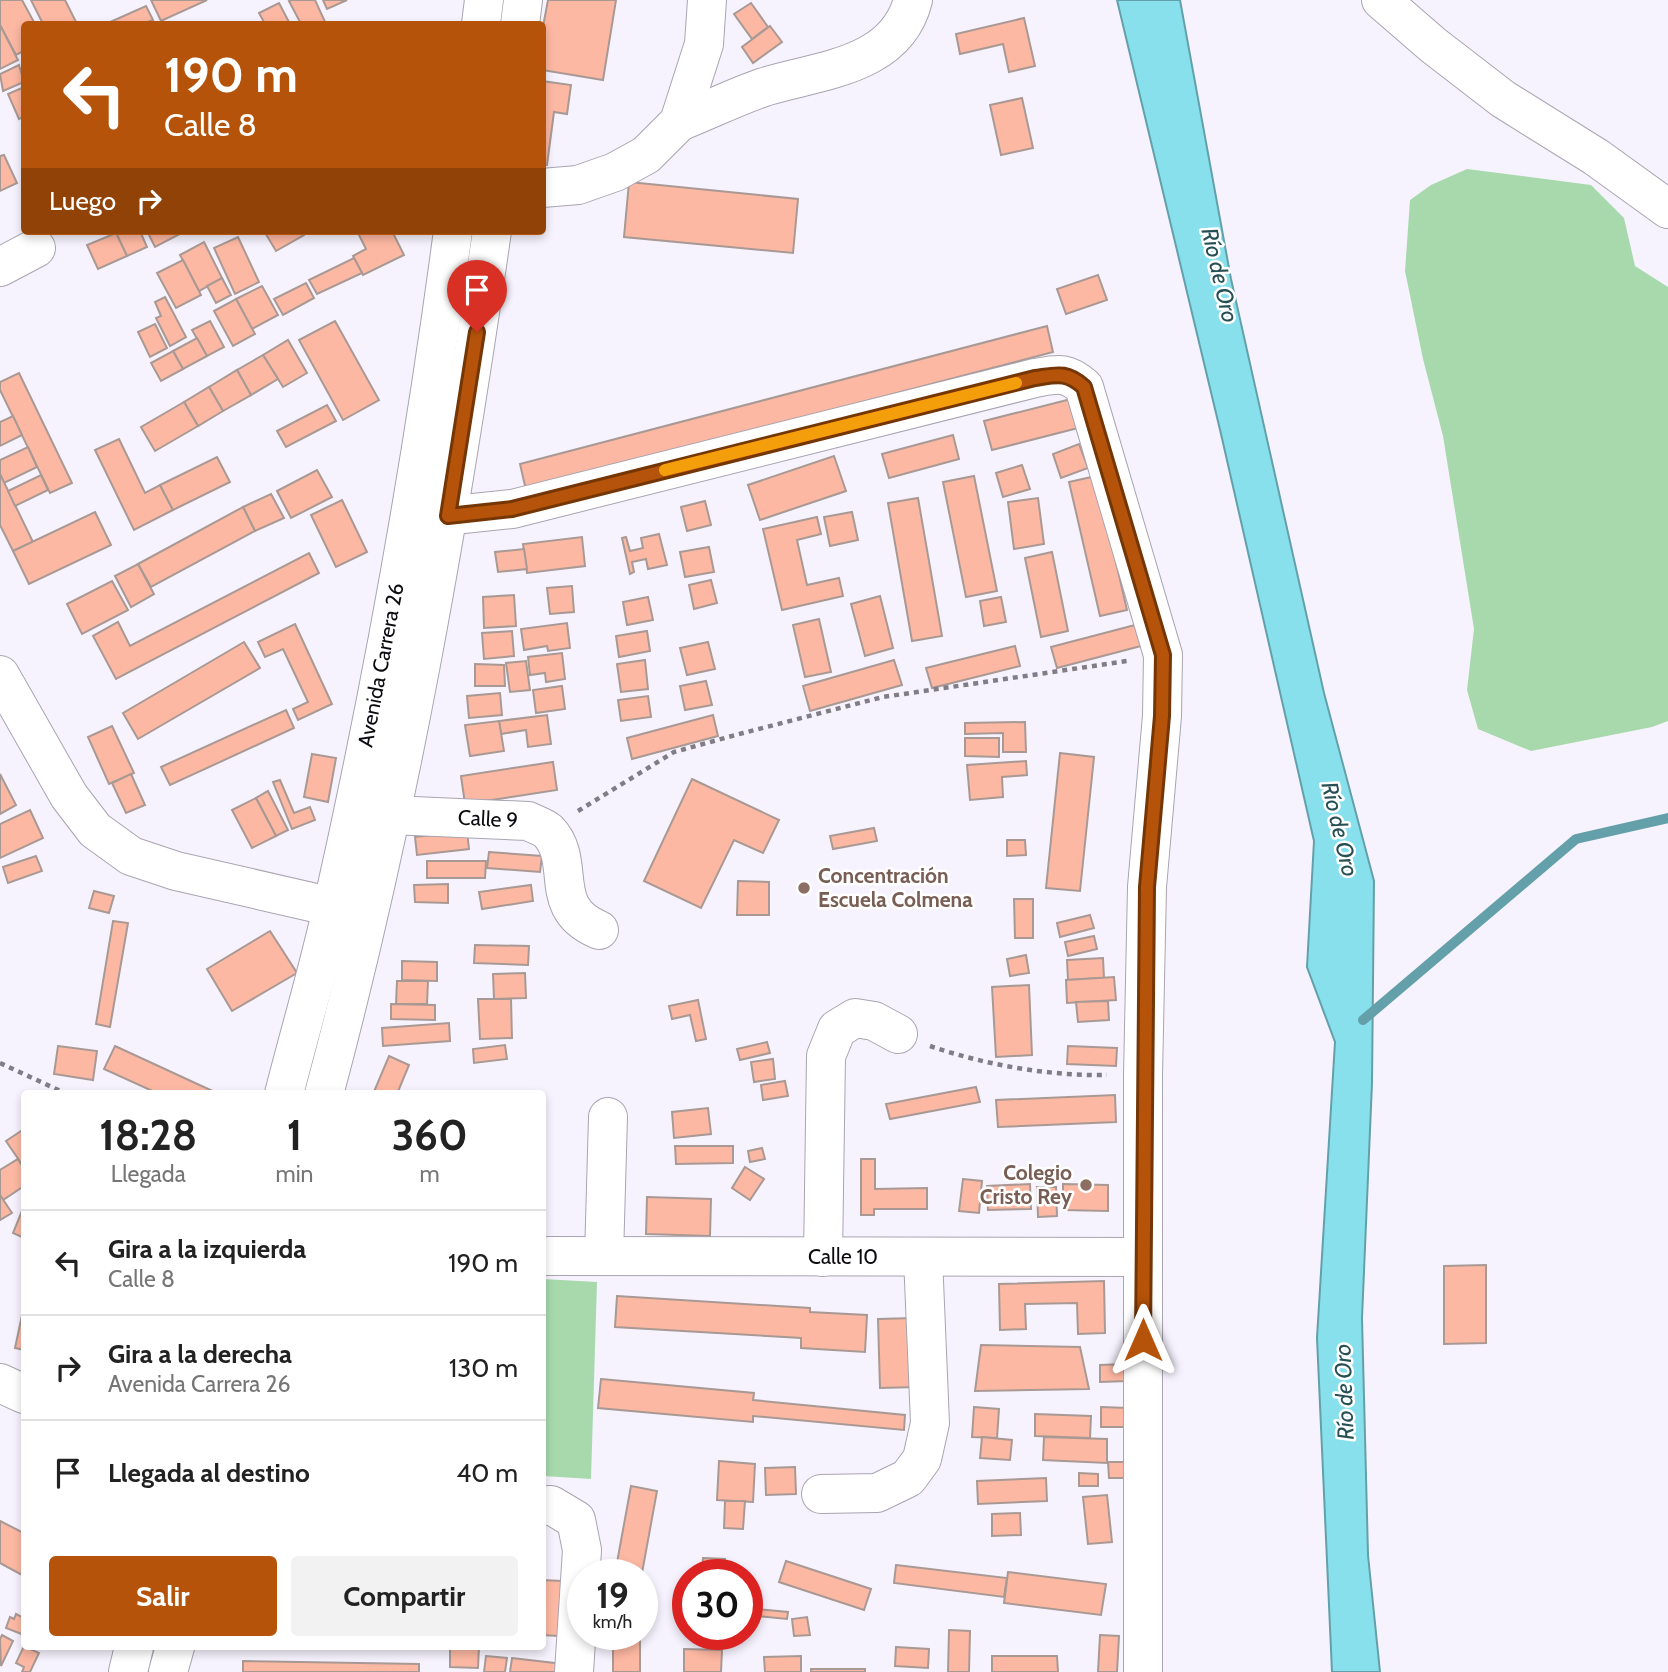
<!DOCTYPE html>
<html lang="es">
<meta charset="utf-8">
<style>
:root{--surface:#fff;--page:#f2f2f2;--text:#222;--muted:#767676;--line:#e0e0e0;--accent:#b45309}
body{margin:0;font-family:Cabin,sans-serif;background:var(--page);color:var(--text);height:100vh;display:flex;flex-direction:column;font-size:26px;white-space:nowrap}
*{box-sizing:border-box;margin:0}
p{font-size:23px;color:var(--muted)}
.icon{flex:none;width:38px;height:38px;fill:none;stroke:currentColor;stroke-width:2;stroke-linecap:round;stroke-linejoin:round}
.map{position:relative;flex:1;overflow:hidden}
.sheet{position:absolute;left:21px;top:1090px;width:525px;height:560px;display:flex;flex-direction:column;background:var(--surface);border-radius:7px;box-shadow:0 4px 10px #0003}
.sheet>*{flex:none}
.hud{position:absolute;left:21px;top:21px;width:525px;height:214px;border-radius:7px;box-shadow:0 4px 10px #0003;background:#b45309;color:#fff;overflow:hidden}
.speed{position:absolute;left:567px;top:1559px;display:flex;gap:14px;font-size:35px;font-weight:700;text-align:center}
.speed>*{display:grid;place-content:center;width:91px;height:91px;border-radius:50%;background:var(--surface);box-shadow:0 4px 10px #0003;line-height:1}
.speed small{font-size:18px;font-weight:400}
.speed .limit{border:10px solid #d22;background:#fff;color:#111}
.pin{position:absolute;display:grid;place-items:center;width:60px;height:60px;color:#fff;margin:-72px -30px;border-radius:50% 50% 50% 0;rotate:-45deg;box-shadow:0 0 7px #0007}
.pin .icon{rotate:45deg}
.me{position:absolute;width:77px;margin:-38px;rotate:0deg;stroke-linejoin:round;filter:drop-shadow(0 0 5px #0008)}
.turn{display:flex;align-items:center;gap:24px;height:147px;padding:0 28px;font-size:32px}
.turn .icon{width:91px;height:91px;stroke-width:2.5}
.turn b{display:block;font-size:49px;line-height:60px}
.then{display:flex;align-items:center;height:66px;padding:0 28px;background:#0003;gap:14px;font-size:26px}
.eta{display:flex;justify-content:space-evenly;align-items:center;height:119px;text-align:center}
.eta b{font-size:42px;font-weight:700;line-height:49px}
.action{display:flex;gap:14px;margin-top:auto;padding:14px 28px}
.action a{flex:1;height:80px;border-radius:7px;background:var(--accent);color:#fff;font-size:28px;font-weight:700;line-height:80px;text-align:center}
.action a+a{background:var(--page);color:var(--text)}
ul{padding:0;list-style:none}
li{display:flex;align-items:center;gap:21px;height:105px;padding:0 28px;border-top:2px solid var(--line)}
li div{flex:1}
li b{display:block;font-size:26px}
li em{font-style:normal}
.map>svg:first-child{display:block}
</style>
<div class="map">
<svg width="1668" height="1672" viewBox="0 0 1668 1672">
<rect width="100%" height="100%" fill="#f7f3fe"/>
<g fill="#a8d9ad">
<polygon points="1467,169 1591,185 1624,218 1635,266 1668,287 1668,721 1652,727 1531,751 1478,729 1467,690 1474,629 1443,436 1423,359 1405,271 1410,200 1431,185"/>
<polygon points="543,1279 597,1282 591,1479 543,1476"/>
</g>
<polygon fill="#88e0ec" stroke="#63a0aa" stroke-width="2" points="1117,0 1180,0 1231,279 1324,693 1374,881 1372,1083 1362,1318 1368,1555 1380,1672 1332,1672 1317,1338 1335,1042 1307,967 1314,841 1221,434"/>
<g fill="none" stroke-linecap="round" stroke-linejoin="round">
<polyline stroke="#63a0aa" stroke-width="10" points="1363,1020 1576,839 1668,818"/>
</g>
<g fill="#fdb8a3" stroke="#a99994" stroke-width="2">
<polygon points="0,0 22,0 35,24 24,24 24,51 16,55 0,25"/>
<polygon points="31,0 65,0 77,24 43,24"/>
<polygon points="151,0 207,0 161,21"/>
<polygon points="292,0 315,0 326,24 301,24 289,1"/>
<polygon points="323,0 347,0 327,9"/>
<polygon points="548,0 616,0 603,80 542,70 542,32"/>
<polygon points="279,3 290,24 265,24 259,13"/>
<polygon points="751,3 768,27 752,39 734,14"/>
<polygon points="146,6 153,20 142,24 108,23"/>
<polygon points="1024,18 1035,66 1009,72 1003,44 960,54 956,34"/>
<polygon points="0,25 18,60 0,69"/>
<polygon points="770,26 782,42 753,63 742,47"/>
<polygon points="19,65 24,82 3,91 0,74"/>
<polygon points="542,81 571,85 567,114 554,112 547,165 542,165"/>
<polygon points="24,87 24,116 19,119 8,94"/>
<polygon points="1022,98 1033,148 1001,155 990,105"/>
<polygon points="4,155 17,183 0,191 0,156"/>
<polygon points="629,182 798,199 793,253 624,237"/>
<polygon points="120,231 140,231 147,247 127,256 116,233"/>
<polygon points="147,231 178,231 180,234 155,247"/>
<polygon points="264,231 302,231 304,235 276,251"/>
<polygon points="357,231 392,231 404,255 363,275 353,256 366,249"/>
<polygon points="116,233 127,256 98,269 87,245"/>
<polygon points="238,237 259,282 235,294 214,248"/>
<polygon points="204,242 222,278 199,291 180,255"/>
<polygon points="354,258 362,273 317,294 309,280"/>
<polygon points="183,260 201,295 176,308 157,273"/>
<polygon points="1098,275 1107,300 1066,314 1057,289"/>
<polygon points="222,278 231,295 216,303 207,286"/>
<polygon points="306,283 314,298 283,315 274,299"/>
<polygon points="262,286 278,315 252,329 236,299"/>
<polygon points="165,297 186,337 170,346 156,318 161,316 155,302"/>
<polygon points="236,299 255,334 233,346 214,311"/>
<polygon points="210,321 224,347 207,356 192,330"/>
<polygon points="335,321 379,400 343,420 299,340"/>
<polygon points="155,324 167,348 150,357 138,332"/>
<polygon points="1047,326 1053,352 526,490 520,464"/>
<polygon points="197,338 207,356 183,369 173,351"/>
<polygon points="288,340 307,373 283,387 263,355"/>
<polygon points="173,351 183,369 161,381 151,363"/>
<polygon points="263,355 278,379 251,395 237,370"/>
<polygon points="237,370 251,395 223,411 209,387"/>
<polygon points="19,373 72,483 50,493 0,390 0,382"/>
<polygon points="209,387 223,411 198,426 184,402"/>
<polygon points="1071,399 1078,428 992,450 984,421"/>
<polygon points="184,402 198,426 155,451 141,427"/>
<polygon points="327,405 336,421 286,447 277,431"/>
<polygon points="13,416 22,435 0,446 0,422"/>
<polygon points="953,435 959,459 889,478 882,454"/>
<polygon points="119,439 145,493 160,485 173,510 134,530 95,450"/>
<polygon points="1079,444 1088,468 1061,478 1053,454"/>
<polygon points="28,447 37,467 4,483 0,474 0,460"/>
<polygon points="834,456 846,491 760,520 748,485"/>
<polygon points="217,457 230,482 173,510 160,485"/>
<polygon points="1022,465 1030,489 1003,497 996,473"/>
<polygon points="317,470 332,497 291,518 277,491"/>
<polygon points="0,474 33,542 13,551 0,525"/>
<polygon points="41,475 48,490 15,506 8,491"/>
<polygon points="974,476 997,591 966,597 943,482"/>
<polygon points="1096,476 1127,610 1100,616 1069,482"/>
<polygon points="271,494 284,518 255,531 243,507"/>
<polygon points="918,498 942,636 912,641 888,503"/>
<polygon points="1038,498 1044,544 1014,549 1008,502"/>
<polygon points="342,500 367,552 336,567 311,515"/>
<polygon points="705,501 711,525 687,531 681,507"/>
<polygon points="243,507 255,531 151,587 138,564"/>
<polygon points="95,512 111,545 29,584 13,551"/>
<polygon points="852,512 858,540 830,546 824,517"/>
<polygon points="817,517 821,534 797,540 807,585 839,578 843,596 782,610 763,529"/>
<polygon points="659,534 667,565 648,569 646,559 632,562 634,572 630,574 622,538 626,537 630,551 643,548 641,538"/>
<polygon points="582,537 585,566 527,573 523,544"/>
<polygon points="709,547 714,572 685,577 680,552"/>
<polygon points="524,549 527,569 498,572 495,552"/>
<polygon points="1052,552 1068,631 1041,637 1025,558"/>
<polygon points="309,553 319,573 116,679 93,636 118,622 130,646"/>
<polygon points="138,564 154,594 131,607 115,576"/>
<polygon points="711,580 717,603 694,609 689,585"/>
<polygon points="112,581 128,610 82,634 67,604"/>
<polygon points="572,586 574,612 550,614 547,588"/>
<polygon points="514,595 516,626 484,628 483,597"/>
<polygon points="880,596 893,648 865,656 851,604"/>
<polygon points="648,597 653,620 627,625 623,602"/>
<polygon points="1001,597 1006,622 984,626 980,601"/>
<polygon points="819,619 831,672 805,677 793,625"/>
<polygon points="567,623 570,648 548,651 547,646 524,650 521,629"/>
<polygon points="295,624 332,704 298,720 293,709 308,702 283,649 265,657 258,642"/>
<polygon points="1135,625 1141,646 1057,668 1051,647"/>
<polygon points="512,631 514,656 484,659 482,633"/>
<polygon points="647,631 650,651 619,657 616,636"/>
<polygon points="244,642 260,668 138,739 123,713"/>
<polygon points="708,642 715,669 687,675 680,648"/>
<polygon points="1015,646 1020,666 932,688 926,668"/>
<polygon points="562,653 565,679 546,682 545,673 530,675 528,657"/>
<polygon points="645,660 648,689 621,692 617,664"/>
<polygon points="894,660 902,685 810,711 803,686"/>
<polygon points="526,661 530,690 510,692 506,663"/>
<polygon points="475,664 504,665 505,686 475,686"/>
<polygon points="706,681 712,705 685,710 680,686"/>
<polygon points="562,686 565,709 536,713 533,690"/>
<polygon points="500,693 502,715 469,718 467,696"/>
<polygon points="648,696 651,717 621,721 618,700"/>
<polygon points="286,710 294,728 170,785 161,767"/>
<polygon points="547,715 551,744 528,747 526,730 501,734 499,721"/>
<polygon points="713,715 718,736 632,759 627,738"/>
<polygon points="499,721 504,751 470,756 465,725"/>
<polygon points="1025,722 1026,752 1003,752 1003,733 965,734 965,723"/>
<polygon points="112,726 134,773 109,784 88,737"/>
<polygon points="965,738 999,738 999,757 965,756"/>
<polygon points="1060,753 1094,757 1080,891 1046,888"/>
<polygon points="312,754 336,758 328,802 304,797"/>
<polygon points="1026,761 1027,775 1002,777 1003,797 970,800 967,765"/>
<polygon points="553,762 557,790 465,804 461,776"/>
<polygon points="0,774 16,805 0,814"/>
<polygon points="131,774 145,805 126,813 112,783"/>
<polygon points="692,779 779,820 763,853 734,840 701,908 644,881"/>
<polygon points="280,780 294,813 310,807 315,820 292,829 273,782"/>
<polygon points="268,791 288,830 276,836 256,798"/>
<polygon points="256,798 276,836 252,848 232,810"/>
<polygon points="30,810 43,838 0,858 0,824"/>
<polygon points="874,828 877,841 833,849 830,836"/>
<polygon points="467,831 469,849 417,855 415,837"/>
<polygon points="1007,840 1025,840 1026,855 1007,856"/>
<polygon points="489,852 542,856 540,872 487,868"/>
<polygon points="36,856 42,871 8,883 3,867"/>
<polygon points="427,861 486,861 485,878 427,878"/>
<polygon points="738,881 769,882 769,915 737,915"/>
<polygon points="448,884 448,903 415,902 414,885"/>
<polygon points="531,885 533,901 482,909 479,892"/>
<polygon points="94,891 114,896 109,913 89,908"/>
<polygon points="1014,899 1033,899 1033,938 1015,938"/>
<polygon points="1090,915 1094,928 1060,937 1057,923"/>
<polygon points="113,921 128,923 110,1027 96,1024"/>
<polygon points="270,931 297,973 232,1011 207,969"/>
<polygon points="1094,936 1097,949 1068,956 1065,942"/>
<polygon points="475,945 529,946 528,965 474,963"/>
<polygon points="1026,955 1029,973 1010,976 1007,959"/>
<polygon points="1103,958 1104,978 1068,980 1067,960"/>
<polygon points="402,961 437,962 437,981 402,980"/>
<polygon points="525,973 526,998 494,999 493,974"/>
<polygon points="1114,977 1116,1000 1067,1003 1066,980"/>
<polygon points="397,981 428,981 427,1004 396,1004"/>
<polygon points="1029,985 1032,1055 996,1057 992,987"/>
<polygon points="478,999 511,999 512,1038 480,1039"/>
<polygon points="698,1000 706,1039 696,1041 690,1015 672,1019 669,1006"/>
<polygon points="1108,1001 1109,1020 1078,1022 1076,1002"/>
<polygon points="391,1004 435,1005 435,1020 391,1019"/>
<polygon points="449,1023 450,1041 383,1046 382,1028"/>
<polygon points="767,1042 770,1053 740,1060 737,1049"/>
<polygon points="505,1045 507,1059 474,1063 473,1049"/>
<polygon points="58,1046 97,1051 93,1080 54,1074"/>
<polygon points="115,1046 219,1094 159,1094 104,1069"/>
<polygon points="1068,1046 1117,1048 1116,1066 1067,1064"/>
<polygon points="389,1056 409,1065 397,1094 373,1094"/>
<polygon points="773,1059 775,1079 754,1082 751,1062"/>
<polygon points="785,1081 788,1096 763,1100 761,1085"/>
<polygon points="976,1087 980,1102 890,1119 886,1104"/>
<polygon points="1115,1095 1116,1122 998,1127 996,1100"/>
<polygon points="708,1108 711,1134 674,1138 672,1112"/>
<polygon points="24,1129 24,1161 21,1163 6,1141"/>
<polygon points="675,1146 733,1146 733,1163 676,1164"/>
<polygon points="762,1148 765,1159 750,1162 748,1151"/>
<polygon points="18,1159 24,1169 24,1186 3,1200 0,1195 0,1170"/>
<polygon points="861,1159 875,1159 875,1189 927,1188 927,1209 874,1209 874,1215 861,1215"/>
<polygon points="745,1167 764,1179 750,1200 732,1188"/>
<polygon points="963,1179 982,1181 979,1213 959,1211"/>
<polygon points="1030,1184 1031,1209 988,1210 987,1186"/>
<polygon points="1063,1184 1108,1185 1108,1211 1063,1210"/>
<polygon points="1037,1187 1056,1187 1057,1216 1038,1217"/>
<polygon points="0,1195 12,1213 0,1220"/>
<polygon points="647,1197 711,1199 710,1236 646,1234"/>
<polygon points="24,1206 24,1238 13,1233"/>
<polygon points="1486,1265 1486,1343 1444,1344 1444,1266"/>
<polygon points="1104,1281 1105,1333 1078,1334 1077,1303 1025,1304 1026,1329 1000,1330 999,1284"/>
<polygon points="617,1296 810,1308 810,1312 867,1315 865,1352 801,1348 801,1338 615,1327"/>
<polygon points="24,1306 24,1350 15,1348"/>
<polygon points="914,1318 916,1387 880,1388 878,1319"/>
<polygon points="981,1345 1080,1347 1089,1389 975,1391"/>
<polygon points="1126,1364 1127,1381 1100,1382 1100,1365"/>
<polygon points="601,1379 754,1393 753,1400 905,1415 904,1430 753,1416 753,1422 598,1408"/>
<polygon points="974,1407 999,1409 997,1438 972,1437"/>
<polygon points="1101,1407 1128,1408 1128,1427 1101,1427"/>
<polygon points="1035,1414 1091,1416 1090,1438 1035,1436"/>
<polygon points="982,1437 1012,1440 1010,1460 980,1458"/>
<polygon points="1044,1437 1107,1439 1107,1463 1043,1460"/>
<polygon points="719,1461 755,1464 753,1502 717,1500"/>
<polygon points="1108,1462 1125,1462 1126,1478 1109,1478"/>
<polygon points="795,1467 796,1494 766,1495 765,1468"/>
<polygon points="1079,1473 1098,1474 1098,1486 1079,1486"/>
<polygon points="1046,1478 1047,1501 978,1504 977,1481"/>
<polygon points="631,1486 657,1491 642,1573 616,1568"/>
<polygon points="1107,1495 1112,1542 1088,1544 1083,1497"/>
<polygon points="725,1501 745,1501 743,1529 724,1528"/>
<polygon points="1020,1513 1021,1535 992,1536 992,1514"/>
<polygon points="0,1521 24,1533 24,1576 0,1563"/>
<polygon points="703,1558 725,1559 724,1575 702,1575"/>
<polygon points="786,1561 871,1589 864,1610 779,1582"/>
<polygon points="896,1565 1007,1578 1004,1597 894,1583"/>
<polygon points="1008,1572 1106,1584 1101,1615 1004,1603"/>
<polygon points="542,1580 562,1581 558,1636 542,1635"/>
<polygon points="758,1609 788,1612 787,1619 757,1616"/>
<polygon points="16,1614 24,1618 24,1635 6,1628 10,1617 14,1619"/>
<polygon points="807,1617 810,1635 794,1636 792,1619"/>
<polygon points="949,1630 970,1631 969,1672 948,1672"/>
<rect x="613" y="1634" width="27" height="38"/>
<polygon points="2,1635 13,1641 1,1666 0,1639"/>
<polygon points="1100,1635 1119,1636 1117,1672 1098,1672"/>
<polygon points="24,1646 39,1653 30,1672 22,1672 24,1667 16,1663"/>
<polygon points="450,1647 479,1647 478,1668 450,1667"/>
<polygon points="896,1647 929,1649 928,1668 895,1666"/>
<polygon points="684,1649 722,1650 721,1672 684,1672"/>
<polygon points="486,1656 507,1658 505,1672 484,1672"/>
<polygon points="801,1656 801,1672 765,1672 764,1657"/>
<polygon points="992,1656 1057,1656 1058,1672 992,1672"/>
<polygon points="512,1658 563,1664 562,1672 510,1672"/>
<polygon points="243,1661 419,1664 419,1672 243,1672"/>
<rect x="811" y="1669" width="54" height="3"/>
</g>
<g fill="none" stroke-linecap="round" stroke-linejoin="round">
<defs>
<g id="minor">
<polyline points="1381,0 1433,45 1503,99 1596,157 1668,209"/>
<path d="M679,122C707,111 735,97 764,87C819,70 896,67 913,0"/>
<polyline points="542,188 578,185 615,172 646,155 679,122 704,44 707,0"/>
<polyline points="0,267 36,248"/>
<path d="M416,519L512,509L1035,378C1058,374 1066,371 1084,387L1163,655L1162,716L1147,887L1143,1075V1672"/>
<polyline points="0,675 69,796 95,830 131,856 176,871 333,907"/>
<path d="M391,815L528,821C534,824 543,827 548,831C578,862 545,908 599,930"/>
<polyline points="542,1256 1143,1257"/>
<polyline points="604,1256 608,1117"/>
<polyline points="823,1257 826,1056 837,1029 855,1018 874,1021 898,1034"/>
<polyline points="0,1383 24,1394"/>
<polyline points="821,1494 877,1493 908,1478 922,1459 930,1423 923,1257"/>
<polyline points="542,1506 551,1505 576,1520 582,1550 574,1672"/>
</g>
<g id="major">
<polyline points="481,24 484,0"/>
<polyline points="520,24 523,0"/>
<path d="M284,1094C300,1031 319,968 333,904C383,682 423,457 453,231"/>
<path d="M324,1094C400,811 450,521 492,231"/>
<polyline points="128,1672 134,1647"/>
<polyline points="168,1672 175,1647"/>
</g>
</defs>
<use href="#minor" stroke="#a9a4b1" stroke-width="40"/>
<use href="#major" stroke="#a9a4b1" stroke-width="40"/>
<g stroke="#807d85" stroke-width="4.5" stroke-dasharray="5 5" stroke-linecap="butt">
<polyline points="578,811 674,752 743,733 883,697 1127,661"/>
<path d="M930,1046C986,1065 1048,1076 1107,1075"/>
<polyline points="0,1063 67,1094"/>
</g>
<use href="#minor" stroke="#fff" stroke-width="38"/>
<use href="#major" stroke="#fff" stroke-width="38"/>
</g>
<g fill="none" stroke-linecap="round" stroke-linejoin="round">
<defs>
<path id="route" d="M477,332L448,516L512,509L1035,378C1057,375 1066,371 1084,387L1163,655L1162,716L1147,887L1143,1340"/>
</defs>
<use href="#route" stroke="#753606" stroke-width="18"/>
<use href="#route" stroke="#b45309" stroke-width="12"/>
<polyline stroke="#f59e0b" stroke-width="12" points="665,470 1016,383"/>
</g>
<g fill="#8d6e63" stroke="#fff" stroke-width="2.5">
<circle cx="804" cy="888" r="7"/>
<circle cx="1086" cy="1185" r="7"/>
</g>
<g text-anchor="middle" stroke-width="5" stroke-linejoin="round" paint-order="stroke">
<g font-size="21" fill="#0d0b10" stroke="#fff">
<text transform="translate(381 665) rotate(-79)" y="7">Avenida Carrera 26</text>
<text transform="translate(488 819) rotate(3)" y="7">Calle 9</text>
<text x="843" y="1264">Calle 10</text>
</g>
<g font-size="21" font-weight="bold" fill="#785e54" stroke="#fff" text-anchor="start">
<text x="818" y="883">Concentración<tspan x="818" dy="24">Escuela Colmena</tspan></text>
<text x="1072" y="1180" text-anchor="end">Colegio<tspan x="1072" dy="24">Cristo Rey</tspan></text>
</g>
<g font-size="23" font-style="italic" fill="#264f54" stroke="#fff">
<text transform="translate(1220 275) rotate(77)" y="8">Río de Oro</text>
<text transform="translate(1340 829) rotate(77)" y="8">Río de Oro</text>
<text transform="translate(1344 1392) rotate(-92)" y="8">Río de Oro</text>
</g>
</g>
</svg>
<div class="speed"><div>19<small>km/h</small></div><div class="limit">30</div></div>
<div class="pin" style="left:477px;top:332px;background:#d93025"><svg class="icon" aria-label="arrive" viewBox="0 0 24 24"><path d="M6 21V4h12l-3 4 3 4H6"/></svg></div>
<svg class="me" style="left:1143px;top:1340px" viewBox="-20 -20 40 40"><path d="M0-17L14 15 0 8-14 15z" fill="#b45309" stroke="#fff" stroke-width="4"/></svg>
<div class="hud">
<div class="turn"><svg class="icon" aria-label="left" viewBox="0 0 24 24"><path d="M17 20v-9H6M10 6l-5 5 5 5"/></svg><div><b>190 m</b>Calle 8</div></div>
<div class="then">Luego<svg class="icon" aria-label="right" viewBox="0 0 24 24"><path d="M7 20v-9h11M14 6l5 5-5 5"/></svg></div>
</div>
<section class="sheet">
<div class="eta">
<div><b>18:28</b><p>Llegada</p></div>
<div><b>1</b><p>min</p></div>
<div><b>360</b><p>m</p></div>
</div>
<ul>
<li><svg class="icon" aria-label="left" viewBox="0 0 24 24"><path d="M17 20v-9H6M10 6l-5 5 5 5"/></svg><div><b>Gira a la izquierda</b><p>Calle 8</p></div><em>190 m</em></li>
<li><svg class="icon" aria-label="right" viewBox="0 0 24 24"><path d="M7 20v-9h11M14 6l5 5-5 5"/></svg><div><b>Gira a la derecha</b><p>Avenida Carrera 26</p></div><em>130 m</em></li>
<li><svg class="icon" aria-label="arrive" viewBox="0 0 24 24"><path d="M6 21V4h12l-3 4 3 4H6"/></svg><div><b>Llegada al destino</b></div><em>40 m</em></li>
</ul>
<div class="action"><a>Salir</a><a>Compartir</a></div>
</section>
</div>
